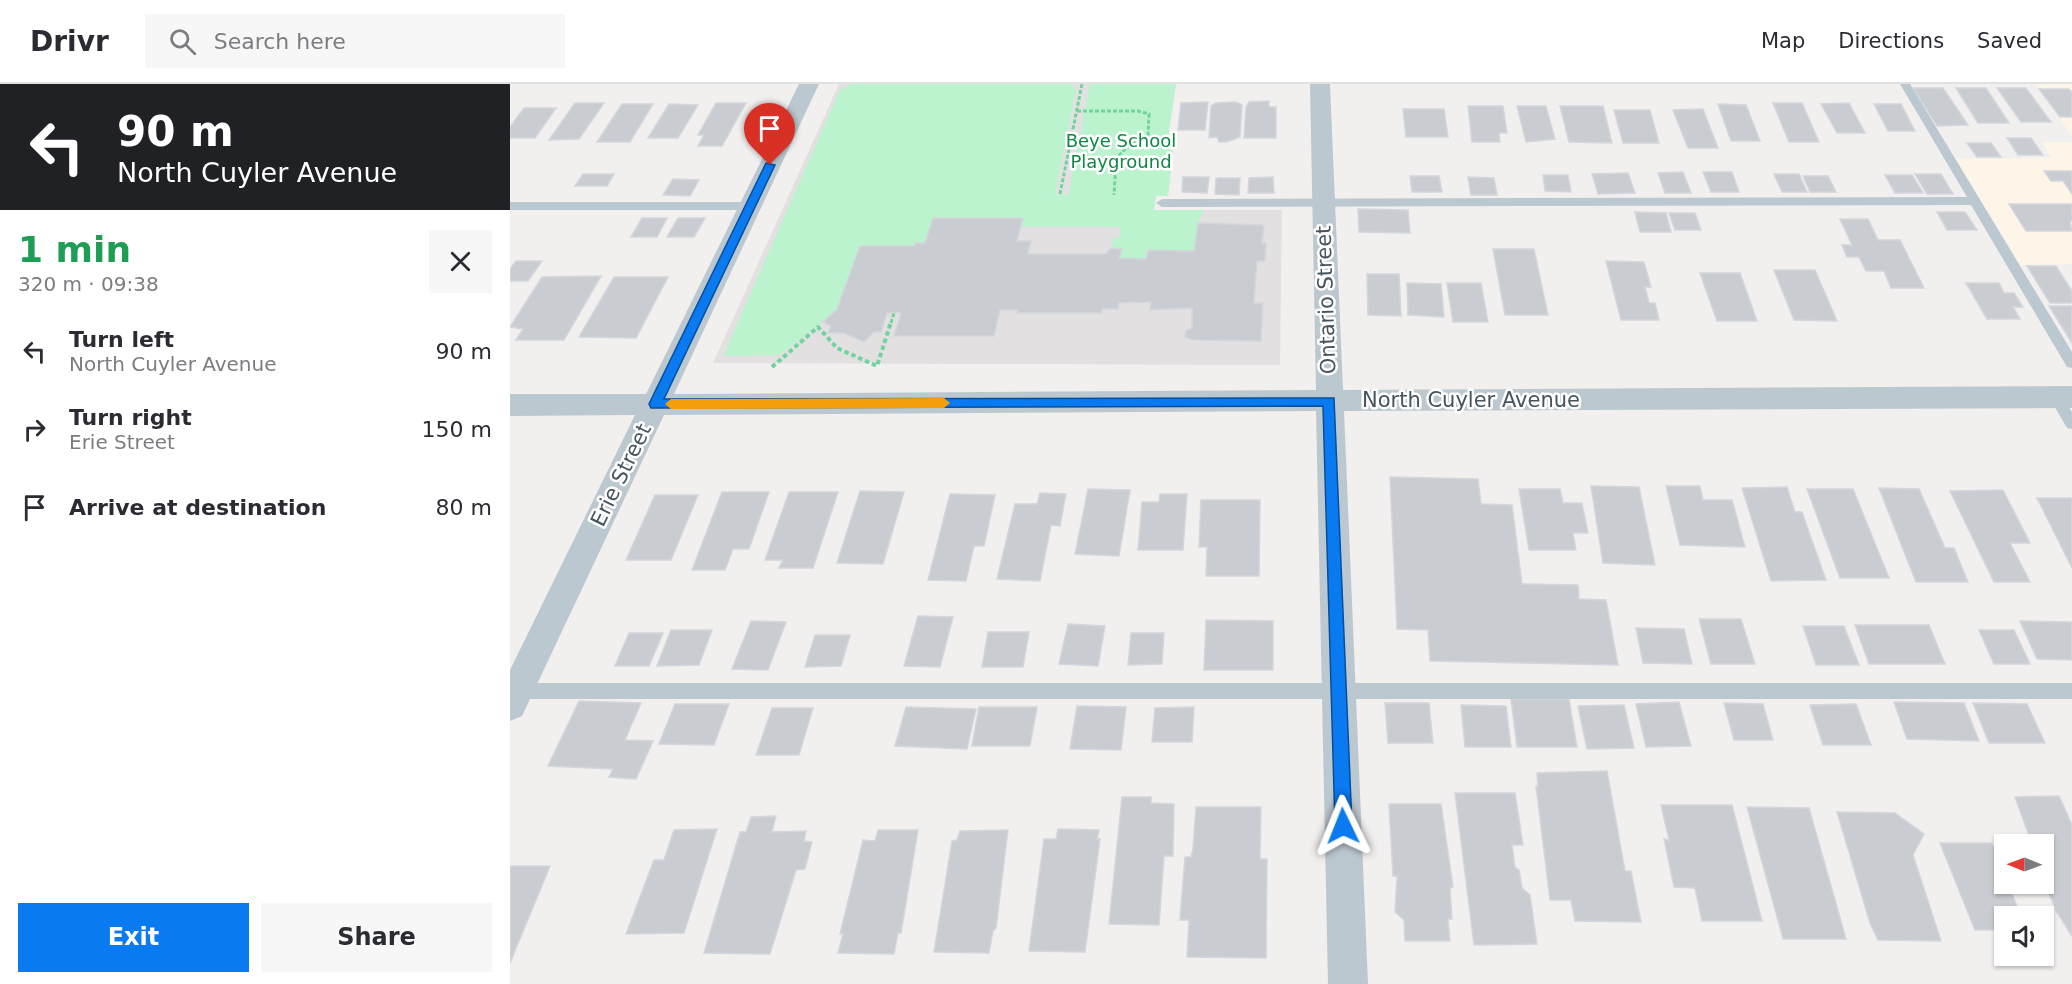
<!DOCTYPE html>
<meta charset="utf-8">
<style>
:root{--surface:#fff;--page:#f7f7f7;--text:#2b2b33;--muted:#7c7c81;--line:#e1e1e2;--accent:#0a7af1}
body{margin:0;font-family:"DejaVu Sans",sans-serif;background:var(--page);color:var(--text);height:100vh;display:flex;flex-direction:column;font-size:22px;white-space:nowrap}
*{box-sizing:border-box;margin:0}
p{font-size:20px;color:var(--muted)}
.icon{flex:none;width:33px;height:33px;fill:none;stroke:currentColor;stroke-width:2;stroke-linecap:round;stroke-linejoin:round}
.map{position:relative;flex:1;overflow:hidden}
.sheet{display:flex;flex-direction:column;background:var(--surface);width:510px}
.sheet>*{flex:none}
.banner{background:#202124;color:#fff;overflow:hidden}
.needle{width:39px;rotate:271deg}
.fabs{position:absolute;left:1484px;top:750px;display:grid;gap:12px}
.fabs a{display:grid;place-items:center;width:60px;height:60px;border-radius:0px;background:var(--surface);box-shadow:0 2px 4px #0004;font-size:30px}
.pin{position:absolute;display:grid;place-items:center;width:51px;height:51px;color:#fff;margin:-62px -26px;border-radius:50% 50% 50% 0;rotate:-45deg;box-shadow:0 0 6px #0007}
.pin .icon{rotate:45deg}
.me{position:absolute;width:66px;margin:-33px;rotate:358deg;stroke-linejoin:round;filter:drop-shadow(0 0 4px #0008)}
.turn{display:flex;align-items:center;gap:21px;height:126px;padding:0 18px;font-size:27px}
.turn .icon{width:78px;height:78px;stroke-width:2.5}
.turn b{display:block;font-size:42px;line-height:51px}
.round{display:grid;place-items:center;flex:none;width:63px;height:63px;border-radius:0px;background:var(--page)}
.overview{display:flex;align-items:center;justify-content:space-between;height:102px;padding:0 18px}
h1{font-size:36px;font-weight:800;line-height:45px;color:#1e9e55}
.primary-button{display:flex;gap:12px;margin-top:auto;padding:12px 18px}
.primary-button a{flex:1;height:69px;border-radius:0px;background:var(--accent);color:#fff;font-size:24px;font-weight:800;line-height:69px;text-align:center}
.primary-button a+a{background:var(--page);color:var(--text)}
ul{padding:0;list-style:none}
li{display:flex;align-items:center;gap:18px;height:78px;padding:0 18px}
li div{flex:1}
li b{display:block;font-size:22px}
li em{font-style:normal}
header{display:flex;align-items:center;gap:36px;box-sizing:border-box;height:84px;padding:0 30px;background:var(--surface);border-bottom:2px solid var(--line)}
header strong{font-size:28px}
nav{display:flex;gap:33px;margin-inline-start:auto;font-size:21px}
.search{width:420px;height:54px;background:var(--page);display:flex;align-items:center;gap:15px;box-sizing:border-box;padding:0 21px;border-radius:0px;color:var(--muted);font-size:22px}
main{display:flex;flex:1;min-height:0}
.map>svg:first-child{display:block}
</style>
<header>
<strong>Drivr</strong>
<div class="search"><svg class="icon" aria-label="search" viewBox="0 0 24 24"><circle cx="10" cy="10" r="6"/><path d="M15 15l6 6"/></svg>Search here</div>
<nav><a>Map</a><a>Directions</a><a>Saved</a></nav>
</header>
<main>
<section class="sheet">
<div class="banner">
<div class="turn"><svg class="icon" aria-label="left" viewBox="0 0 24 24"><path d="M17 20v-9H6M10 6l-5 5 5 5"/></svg><div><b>90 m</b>North Cuyler Avenue</div></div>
</div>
<div class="overview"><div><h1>1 min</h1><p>320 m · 09:38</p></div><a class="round"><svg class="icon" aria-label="close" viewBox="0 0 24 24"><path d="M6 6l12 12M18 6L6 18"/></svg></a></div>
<ul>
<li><svg class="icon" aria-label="left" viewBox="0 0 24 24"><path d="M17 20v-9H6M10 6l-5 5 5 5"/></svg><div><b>Turn left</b><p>North Cuyler Avenue</p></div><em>90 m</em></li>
<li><svg class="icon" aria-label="right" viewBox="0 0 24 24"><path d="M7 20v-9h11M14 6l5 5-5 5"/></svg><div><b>Turn right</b><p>Erie Street</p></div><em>150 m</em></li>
<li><svg class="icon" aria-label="arrive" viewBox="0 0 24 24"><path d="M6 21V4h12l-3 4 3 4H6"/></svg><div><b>Arrive at destination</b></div><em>80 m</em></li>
</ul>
<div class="primary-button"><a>Exit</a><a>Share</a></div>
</section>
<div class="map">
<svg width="1562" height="900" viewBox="0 0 1562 900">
<rect width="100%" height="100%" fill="#f2efef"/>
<g fill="#fdf6e8">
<polygon points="1525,0 1562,0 1562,52"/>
<polygon points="1532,58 1562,58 1562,180 1511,181 1446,75 1541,74"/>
</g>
<polygon fill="#e3e0e1" points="329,0 666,0 656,65 663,66 658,112 646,112 644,126 772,126 770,281 203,279"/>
<polygon fill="#bbf3ce" points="342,0 560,0 566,5 545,110 558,111 580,0 666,0 656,65 663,66 658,112 646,112 644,126 694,126 688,139 684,167 638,166 636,175 609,174 611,165 601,164 603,155 611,152 610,143 511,143 513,135 423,134 415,159 406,159 405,162 350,162 327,225 313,238 269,271 213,272 330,6"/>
<g fill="#c9cdd2" stroke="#d3d6dc" stroke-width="1.5">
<polygon points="1403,4 1433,4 1458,41 1427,42"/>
<polygon points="1446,4 1476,4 1499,39 1468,39"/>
<polygon points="1487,4 1516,4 1541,38 1511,38"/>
<polygon points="1529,5 1559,5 1562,8 1562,33 1550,33"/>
<polygon points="759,17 759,23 766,23 766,54 734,54 736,23 739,18"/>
<polygon points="698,18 695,46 668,46 671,19"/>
<polygon points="726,18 732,21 730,53 717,58 709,58 707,53 699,54 701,22 706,19"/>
<polygon points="65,19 94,19 69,55 39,56"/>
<polygon points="206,19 236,19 212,62 188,62 194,51 188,51"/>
<polygon points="1263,19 1292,19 1309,58 1279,58"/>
<polygon points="1339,19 1355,49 1327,49 1311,20"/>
<polygon points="112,20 143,20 120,58 87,58"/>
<polygon points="159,20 188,21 168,54 138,54"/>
<polygon points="1208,20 1236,21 1250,57 1221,57"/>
<polygon points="1364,20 1391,20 1405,47 1378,47"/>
<polygon points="958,22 993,22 997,49 989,49 990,58 962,58"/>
<polygon points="1007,22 1036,22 1045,55 1016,58"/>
<polygon points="1050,22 1093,22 1102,59 1059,58"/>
<polygon points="14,24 46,24 25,54 0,54 0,43"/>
<polygon points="893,25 934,25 938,53 896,53"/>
<polygon points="1193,25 1208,64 1178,64 1163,26"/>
<polygon points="1104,26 1140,26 1149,59 1113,59"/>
<polygon points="1497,54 1521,54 1533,71 1508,71"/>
<polygon points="1457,59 1481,59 1491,73 1467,73"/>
<polygon points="1534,87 1562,87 1562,110 1553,97 1541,97"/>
<polygon points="1173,88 1181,109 1155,109 1148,89"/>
<polygon points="1193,88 1222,88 1229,108 1201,108"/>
<polygon points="1118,89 1125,109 1088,110 1082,90"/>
<polygon points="73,90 104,90 97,102 65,102"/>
<polygon points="1264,90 1289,90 1297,108 1272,108"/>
<polygon points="1405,90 1431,90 1443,110 1417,110"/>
<polygon points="1033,91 1058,91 1061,108 1035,107"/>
<polygon points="1375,91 1402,91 1413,109 1385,109"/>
<polygon points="900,92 929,92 932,108 902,108"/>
<polygon points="1293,92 1318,92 1326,108 1300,108"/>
<polygon points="673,93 699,93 697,109 672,108"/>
<polygon points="763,93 764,109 738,109 739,94"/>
<polygon points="958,93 984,94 987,111 961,111"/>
<polygon points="706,94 730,94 729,111 705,110"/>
<polygon points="163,95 189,96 180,112 153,111"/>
<polygon points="1499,120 1562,120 1562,137 1560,137 1562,147 1516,147"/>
<polygon points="848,125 898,126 900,149 849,148"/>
<polygon points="1125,128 1156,129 1161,148 1130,148"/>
<polygon points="1427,128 1455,128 1467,146 1437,146"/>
<polygon points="1159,129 1185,129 1191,146 1165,146"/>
<polygon points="132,134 157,134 147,153 121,153"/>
<polygon points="168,134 195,134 184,153 157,153"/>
<polygon points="423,134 513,134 507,157 521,157 518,170 596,170 601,164 612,165 609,174 636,175 638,166 684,167 688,139 754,141 752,159 756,159 755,177 747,177 744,219 753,219 751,257 683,256 675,253 676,247 682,244 682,224 640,226 641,218 609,219 608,225 593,225 591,229 507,229 508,226 490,226 484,252 384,252 391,229 377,229 371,248 364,248 354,258 334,249 318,249 321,242 313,238 327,225 350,162 405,162 405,159 415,159"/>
<polygon points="1330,135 1358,135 1368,156 1390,156 1414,204 1381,204 1374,187 1356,187 1349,173 1337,173 1332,161 1342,161"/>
<polygon points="983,165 1024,165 1038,231 995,231"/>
<polygon points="6,177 32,177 18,197 0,197 0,185"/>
<polygon points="1096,177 1134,178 1141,203 1135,203 1139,219 1145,219 1149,236 1111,236"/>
<polygon points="1517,182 1546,182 1562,207 1562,219 1540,219"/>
<polygon points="1264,186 1305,186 1327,237 1284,236"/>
<polygon points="1190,189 1230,189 1247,237 1207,237"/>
<polygon points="857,190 889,190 891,232 858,231"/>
<polygon points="91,192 54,256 6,256 13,245 0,243 32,193"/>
<polygon points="104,193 158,193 126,254 69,253"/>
<polygon points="897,199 931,200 934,233 898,231"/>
<polygon points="937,199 971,199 978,238 943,238"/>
<polygon points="1456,199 1489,199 1494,209 1504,209 1513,223 1503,223 1510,235 1477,235"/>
<polygon points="1539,222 1562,222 1562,259"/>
<polygon points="880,393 968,395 971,420 1002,421 1012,500 1068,501 1069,515 1096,516 1108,581 920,577 918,546 887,545"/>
<polygon points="1081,402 1129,403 1145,481 1093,479"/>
<polygon points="1156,402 1190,402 1193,416 1222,416 1235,463 1170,461"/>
<polygon points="1277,403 1285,428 1292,428 1316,496 1261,497 1232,404"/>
<polygon points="1369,404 1409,405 1435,464 1444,464 1458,498 1406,498"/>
<polygon points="578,405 620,406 609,472 565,470"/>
<polygon points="1009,405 1050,405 1053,419 1072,419 1078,449 1063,449 1066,466 1019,466"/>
<polygon points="1297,405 1343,405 1379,494 1330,494"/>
<polygon points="1493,406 1520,459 1500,459 1520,498 1484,498 1440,407"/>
<polygon points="350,407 394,408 373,480 327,479"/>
<polygon points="212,408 259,408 239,465 223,465 215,486 182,486"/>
<polygon points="279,408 328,408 303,484 269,484 273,476 255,476"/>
<polygon points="530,409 556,410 550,442 541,441 530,497 487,495 505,420 527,420"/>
<polygon points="440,410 485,411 474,462 464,462 456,497 418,496"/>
<polygon points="650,410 677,410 673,466 628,466 632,418 649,418"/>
<polygon points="145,411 188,411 161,476 116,476"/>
<polygon points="1527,414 1562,414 1562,484"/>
<polygon points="691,416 750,416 749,492 696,492 697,463 689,463"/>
<polygon points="408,532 443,533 430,583 394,582"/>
<polygon points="1189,535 1231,535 1245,580 1201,580"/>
<polygon points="696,536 763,537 763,586 694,586"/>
<polygon points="241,537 276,538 258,586 222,585"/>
<polygon points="1510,537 1562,538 1562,576 1527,575"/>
<polygon points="558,540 595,542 588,582 549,580"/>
<polygon points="1345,541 1419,541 1435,580 1359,580"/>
<polygon points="1293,542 1334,542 1349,581 1306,581"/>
<polygon points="1126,544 1174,545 1182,580 1133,579"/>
<polygon points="161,546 202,546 189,581 147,582"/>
<polygon points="1469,546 1504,546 1520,580 1484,580"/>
<polygon points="478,548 519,548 513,583 472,583"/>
<polygon points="119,549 153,549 139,582 105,582"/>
<polygon points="621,549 654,549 652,580 618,581"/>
<polygon points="305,551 340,551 331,582 295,583"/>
<polygon points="1001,615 1059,615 1067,663 1007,663"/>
<polygon points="69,617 131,619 115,656 143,657 126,695 99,693 103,685 38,682"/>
<polygon points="1169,618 1181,662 1136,663 1126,620"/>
<polygon points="1384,618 1454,619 1469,657 1397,655"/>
<polygon points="875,619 919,619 923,659 878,659"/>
<polygon points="1214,619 1253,620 1263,656 1224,656"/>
<polygon points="1463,619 1517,620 1535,659 1479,659"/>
<polygon points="165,620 219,620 204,661 149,660"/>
<polygon points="1346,620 1361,661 1313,661 1300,621"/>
<polygon points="951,621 996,622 1001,663 955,663"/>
<polygon points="1114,621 1124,664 1077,665 1068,622"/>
<polygon points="567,622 616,623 611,666 560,665"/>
<polygon points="396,623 466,625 457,665 385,662"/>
<polygon points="469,623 527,623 520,662 462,662"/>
<polygon points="684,623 682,658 642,658 645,624"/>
<polygon points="262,624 303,624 289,671 246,671"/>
<polygon points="1097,687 1115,787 1121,787 1131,838 1065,837 1061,816 1040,816 1026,702 1028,702 1027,689"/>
<polygon points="945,709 1005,709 1013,761 1002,761 1005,783 1009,786 1012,804 1020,811 1027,860 964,861"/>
<polygon points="1549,712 1562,741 1562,852 1546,827 1533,794 1533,760 1522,760 1505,713"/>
<polygon points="612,713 641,713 641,719 664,720 663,772 654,772 649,841 599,840"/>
<polygon points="879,720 931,720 943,803 940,804 942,835 938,835 940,857 895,857 894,836 885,828 887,792 883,792"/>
<polygon points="1151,721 1222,721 1252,837 1192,837 1185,804 1164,803 1154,755 1159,756"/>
<polygon points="686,723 751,723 750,775 757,775 756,874 677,873 679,836 670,836 675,773 681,773 683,765"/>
<polygon points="1237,723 1299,724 1336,855 1273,855"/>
<polygon points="1327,728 1385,729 1414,750 1403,771 1431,857 1368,856 1360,839"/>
<polygon points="266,732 262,748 296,747 294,757 302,758 295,785 286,786 260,870 194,869 230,748 236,748 241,733"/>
<polygon points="207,745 174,849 116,850 144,776 154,776 164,746"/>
<polygon points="548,745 589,746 587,755 590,755 575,868 519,867 534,755 546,755"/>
<polygon points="368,746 408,746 391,849 388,849 384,870 328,869 333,850 330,850 353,756 365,757"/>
<polygon points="498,746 486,844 483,847 479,869 424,868 442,757 447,756 450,747"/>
<polygon points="1430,759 1481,759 1494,779 1494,800 1503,801 1498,800 1511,832 1494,832 1494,846 1465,846"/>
<polygon points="0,782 40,782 0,879"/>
</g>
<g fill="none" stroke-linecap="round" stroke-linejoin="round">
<g stroke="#70d49e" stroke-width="3" stroke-dasharray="4 2" stroke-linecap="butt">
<path d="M567,27H628L639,30L638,52C601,70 607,72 604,111"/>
<polyline points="550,110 572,0"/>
<polyline points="381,239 384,229"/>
</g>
<polyline stroke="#70d49e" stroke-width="4" stroke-dasharray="4.5 3" stroke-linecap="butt" points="262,283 308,243 327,264 367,282 381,238"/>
<g fill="#bcc8d0" fill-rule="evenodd">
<polygon points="1390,0 1400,0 1562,268 1562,284 1557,283 1461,121 652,123 646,119 652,115 1457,113"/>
<polygon points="0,118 240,118 246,122 240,126 0,126"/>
<polygon points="1546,308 1551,309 1562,328 1562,345 1557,344 1539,313"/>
<rect x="0" y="599" width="1562" height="16"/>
</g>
<polygon fill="#bcc8d0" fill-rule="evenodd" points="289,0 309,0 164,310 806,306 800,0 820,0 833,306 1562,302 1562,324 834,327 858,900 818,900 806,327 154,331 12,632 0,637 0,586 125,331 0,332 0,310 136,310"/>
</g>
<polygon fill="#0a7af1" stroke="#064f9d" stroke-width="1.5" points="256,79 265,81 154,315 824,314 842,742 839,748 833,750 828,748 825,742 813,322 141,324 139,320"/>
<polygon fill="#f59e0b" points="434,314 440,319 434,324 161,325 155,320 161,315"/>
<g text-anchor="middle" stroke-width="5" stroke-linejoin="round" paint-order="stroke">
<g font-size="18" fill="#0f8745" stroke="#fff">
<text x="611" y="63">Beye School<tspan x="611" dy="21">Playground</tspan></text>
</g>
<g font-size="21" fill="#46545f" stroke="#fff">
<text transform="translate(816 216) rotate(-92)" y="7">Ontario Street</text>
<text x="961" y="323">North Cuyler Avenue</text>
<text transform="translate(111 391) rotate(-64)" y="7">Erie Street</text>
</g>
</g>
</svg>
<div class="fabs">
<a><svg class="needle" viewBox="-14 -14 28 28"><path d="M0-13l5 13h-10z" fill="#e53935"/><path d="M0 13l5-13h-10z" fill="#7c7c81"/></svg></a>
<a><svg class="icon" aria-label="sound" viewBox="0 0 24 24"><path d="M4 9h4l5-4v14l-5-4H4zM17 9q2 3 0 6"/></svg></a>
</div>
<div class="pin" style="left:260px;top:81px;background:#d93025"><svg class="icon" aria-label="arrive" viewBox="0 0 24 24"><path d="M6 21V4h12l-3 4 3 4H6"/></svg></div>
<svg class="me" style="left:833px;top:742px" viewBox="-20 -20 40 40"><path d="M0-17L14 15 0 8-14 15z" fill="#0a7af1" stroke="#fff" stroke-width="4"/></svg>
</div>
</main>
